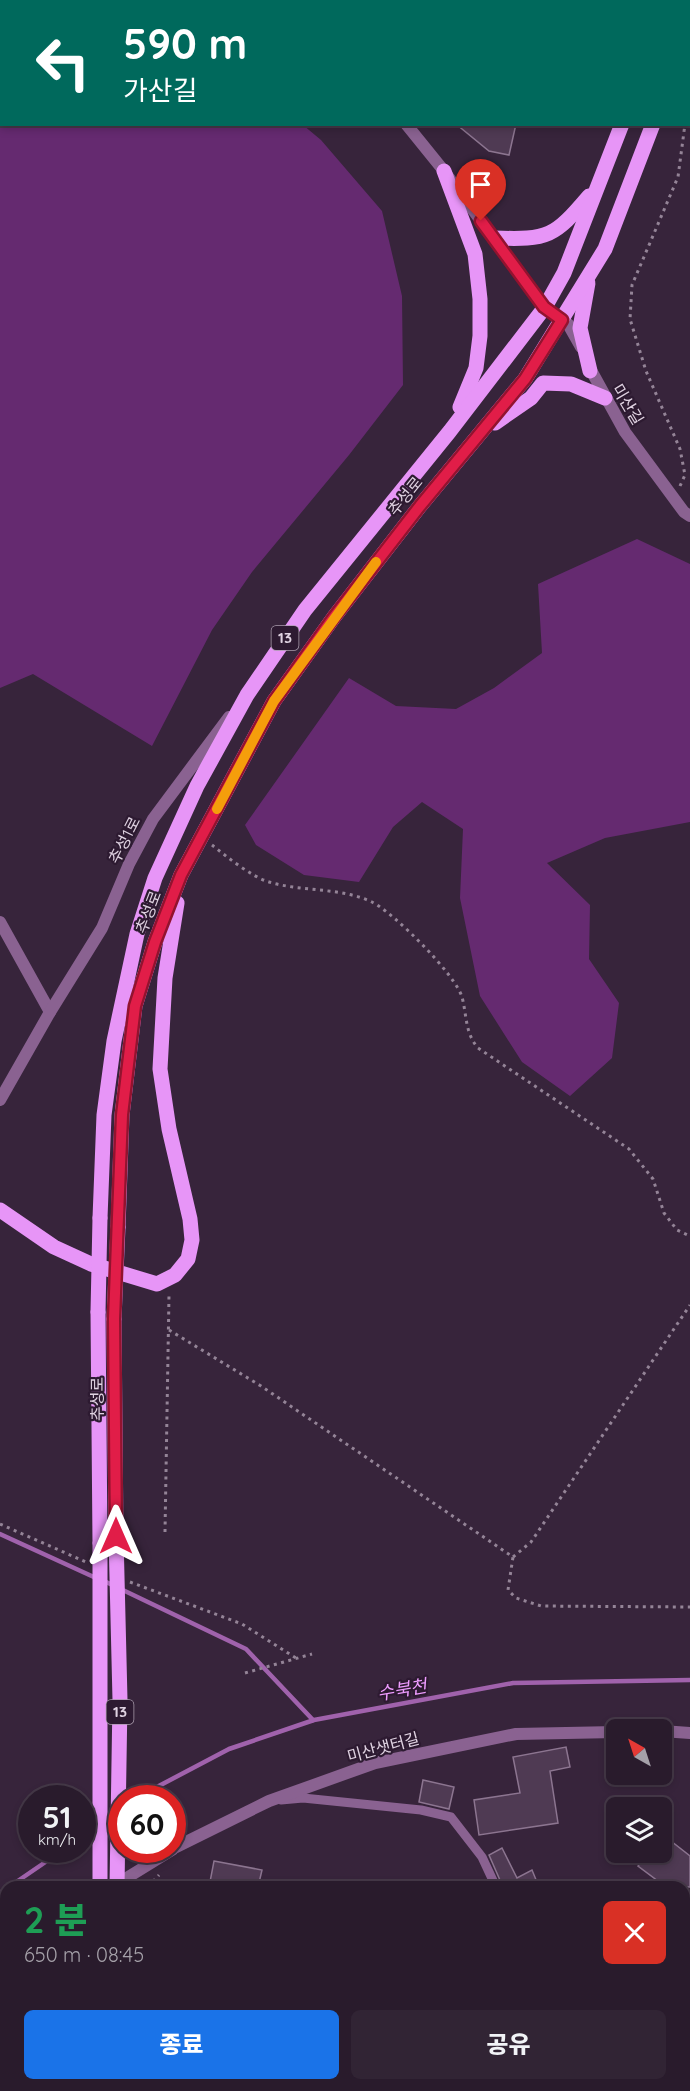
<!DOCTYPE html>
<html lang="ko">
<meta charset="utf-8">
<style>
:root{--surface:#291b2c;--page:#312434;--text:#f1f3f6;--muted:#a5a1a9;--line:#453948;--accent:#1a73e8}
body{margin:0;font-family:Quicksand,"Noto Sans KR",sans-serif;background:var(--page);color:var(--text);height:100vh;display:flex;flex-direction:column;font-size:22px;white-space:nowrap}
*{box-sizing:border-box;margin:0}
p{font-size:20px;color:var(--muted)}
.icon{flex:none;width:33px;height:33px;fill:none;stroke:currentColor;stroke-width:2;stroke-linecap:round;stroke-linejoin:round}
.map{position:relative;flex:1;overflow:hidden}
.side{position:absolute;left:0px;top:1881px;width:690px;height:210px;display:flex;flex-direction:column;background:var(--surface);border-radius:18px 18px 0 0;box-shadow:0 3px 9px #0003,0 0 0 2px var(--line)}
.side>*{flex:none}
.banner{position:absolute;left:0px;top:0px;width:690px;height:126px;box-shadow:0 3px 9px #0003,0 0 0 2px var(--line);background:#00695c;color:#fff;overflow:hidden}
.needle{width:39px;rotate:321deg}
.fabs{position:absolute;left:606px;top:1719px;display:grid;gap:12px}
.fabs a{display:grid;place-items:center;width:66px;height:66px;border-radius:9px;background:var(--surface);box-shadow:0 3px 9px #0003,0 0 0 2px var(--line);font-size:30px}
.speed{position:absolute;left:18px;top:1785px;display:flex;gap:12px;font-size:30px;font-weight:700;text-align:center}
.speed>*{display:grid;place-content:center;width:78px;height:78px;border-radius:50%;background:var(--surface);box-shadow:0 3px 9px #0003,0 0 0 2px var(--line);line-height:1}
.speed small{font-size:15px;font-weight:400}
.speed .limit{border:9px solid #d22;background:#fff;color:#111}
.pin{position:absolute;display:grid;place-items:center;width:51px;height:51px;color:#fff;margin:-62px -26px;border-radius:50% 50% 50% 0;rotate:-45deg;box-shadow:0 0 6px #0007}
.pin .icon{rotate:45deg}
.me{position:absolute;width:66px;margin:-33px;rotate:0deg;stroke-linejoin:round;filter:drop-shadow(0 0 4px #0008)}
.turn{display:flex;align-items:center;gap:21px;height:126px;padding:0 24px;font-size:27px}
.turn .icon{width:78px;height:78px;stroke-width:2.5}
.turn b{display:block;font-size:42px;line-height:51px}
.round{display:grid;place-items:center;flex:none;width:63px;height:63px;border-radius:9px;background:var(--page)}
.headline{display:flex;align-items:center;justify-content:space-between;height:102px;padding:0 24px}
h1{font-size:36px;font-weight:800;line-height:45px;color:#1e9e55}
.action{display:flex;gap:12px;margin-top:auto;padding:12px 24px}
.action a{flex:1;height:69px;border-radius:9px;background:var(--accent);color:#fff;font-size:24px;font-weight:800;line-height:69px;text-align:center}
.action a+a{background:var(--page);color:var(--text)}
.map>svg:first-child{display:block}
</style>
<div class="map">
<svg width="690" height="2091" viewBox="0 0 690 2091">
<rect width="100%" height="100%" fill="#37243b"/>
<g fill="#652a70">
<polygon points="0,0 143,1 2,2 2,124 303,125 321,140 382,211 402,296 403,385 349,455 252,572 212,630 152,746 33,674 0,688"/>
<polygon points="637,539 690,564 690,822 605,838 547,863 590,905 589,959 619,1003 612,1058 570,1096 522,1062 480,996 460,898 463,829 422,802 393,827 359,882 304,875 256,845 245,825 349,678 396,706 456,709 494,688 542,653 538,584"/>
</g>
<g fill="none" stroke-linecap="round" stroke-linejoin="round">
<g stroke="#a062ac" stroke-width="4.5">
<polyline points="0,1534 96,1578"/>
<polyline points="104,1581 246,1649 313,1720"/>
<polyline points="136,1798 229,1749 314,1720 513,1683 690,1680"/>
<polyline points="82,1836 97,1825"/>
<polyline points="9,1887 63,1850"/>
<polyline points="0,1893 6,1889"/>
</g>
</g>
<g fill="#4f3a53" stroke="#8c7590" stroke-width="1.5">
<polygon points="456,124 516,124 509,155 489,151"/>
<polygon points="566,1747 570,1767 550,1771 558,1823 479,1835 474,1800 520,1793 513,1757"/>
<polygon points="423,1780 454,1787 449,1809 419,1802"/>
<polygon points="662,1834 690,1856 690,1887 666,1887 638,1866 649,1852 662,1852"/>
<polygon points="502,1848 517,1878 532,1870 539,1887 503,1887 489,1855"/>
<polygon points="214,1861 262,1870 258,1887 209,1887"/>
</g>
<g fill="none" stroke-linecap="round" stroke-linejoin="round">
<g stroke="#948497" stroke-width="3" stroke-dasharray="3 4.5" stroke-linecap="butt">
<polyline points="688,103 690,93"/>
<polyline points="680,486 685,475 680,449 646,371 630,319 632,285 678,177 685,124"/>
<path d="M212,845C227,857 252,877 269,882C302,892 340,887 372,902C394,913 455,974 462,997C467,1016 465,1033 478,1048L629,1149L653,1179L664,1213L677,1230L690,1236"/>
<polyline points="169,1330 261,1386 513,1557 508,1590 516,1598 541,1606 690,1607"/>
<polyline points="0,1524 86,1562"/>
<polyline points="165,1532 169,1295"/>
<polyline points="513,1557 531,1542 690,1305"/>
<polyline points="130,1582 242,1624 296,1658"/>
<polyline points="245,1673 312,1654"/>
<polyline points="148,1887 159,1875"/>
<polyline points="0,2058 6,2058"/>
<polyline points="177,2085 180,2091"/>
</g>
<g stroke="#8a6291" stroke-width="9">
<polyline points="281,1800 303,1798 421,1810 451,1817 482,1857 496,1887"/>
<polyline points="684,2077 690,2076"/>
<polyline points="536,2091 537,2085"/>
<polyline points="599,2091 636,2085"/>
</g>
<g stroke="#8a6291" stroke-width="12">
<polyline points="340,0 341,2"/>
<polyline points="361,0 361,2"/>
</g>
<g stroke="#8a6291" stroke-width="12">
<polyline points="416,0 422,2"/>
<polyline points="560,2 561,0"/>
<polyline points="545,307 568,324 581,347"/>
<polyline points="587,363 625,432 684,512 690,516"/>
<polyline points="0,922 50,1012"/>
<polyline points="662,1731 690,1733"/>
<polyline points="172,1849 269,1801 375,1763 516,1734 616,1732"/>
<polyline points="112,1887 172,1850"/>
<polyline points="0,1969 6,1964"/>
</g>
<g stroke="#8a6291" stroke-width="12">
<polyline points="261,0 263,2"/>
<polyline points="406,124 444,171 545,307"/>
<polyline points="0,1100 50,1012 102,928 129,864 153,819 229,717"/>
</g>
<g stroke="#e795f7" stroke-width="15">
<polyline points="652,2 652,0"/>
<polyline points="675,2 675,0"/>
<polyline points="444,171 475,254 480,299 480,336 476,368 460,407"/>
<path d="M494,238C549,240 554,237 589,196"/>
<polyline points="588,283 580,328 590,371"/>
<polyline points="495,423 531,398 543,383 571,384 605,398"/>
<polyline points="0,1210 54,1247 91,1264 157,1284 175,1275 188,1259 192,1240 190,1219 169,1129 160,1069 165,978 177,903"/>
<polyline points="100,1218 104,1115 114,1041 137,934 155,878 197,786 247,695 305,610 450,431 545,307 564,273 622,124"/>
<polyline points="118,1227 122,1115 135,1006 155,942 181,875 274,701 334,617 420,506 525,379 605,249 653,124"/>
<polyline points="98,1312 100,1543"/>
<polyline points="114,1319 116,1536"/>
<polyline points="93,2091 93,2085"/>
<polyline points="111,2091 112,2085"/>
</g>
<g stroke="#e795f7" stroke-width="15">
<polyline points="98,1312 100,1218"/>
<polyline points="114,1319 118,1227"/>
<polyline points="116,1536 120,1700 117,1887"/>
<polyline points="100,1543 100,1887"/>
</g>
</g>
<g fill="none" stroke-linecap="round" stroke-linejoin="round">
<defs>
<polyline id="route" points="116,1536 114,1319 122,1115 135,1006 155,942 181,875 274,701 334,617 420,506 525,379 562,320 544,307 481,221"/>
</defs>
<use href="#route" stroke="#92132f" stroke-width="15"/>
<use href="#route" stroke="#e11d48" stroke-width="10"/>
<polyline stroke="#f59e0b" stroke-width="10" points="217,809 274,701 376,562"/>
</g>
<g text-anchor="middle" stroke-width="4.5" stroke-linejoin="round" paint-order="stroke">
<g fill="#2d1a31" stroke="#aa9cad" stroke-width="1.5">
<rect x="271.5" y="626" width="27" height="24" rx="4.5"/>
<rect x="106.5" y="1700" width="27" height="24" rx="4.5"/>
</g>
<g font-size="15" font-weight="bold" fill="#e0d3e2">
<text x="285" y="643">13</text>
<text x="120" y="1717">13</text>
</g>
<g font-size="16" fill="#e0d3e2" stroke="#2d1a31">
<text transform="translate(628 404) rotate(59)" y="6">미산길</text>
<text transform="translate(405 496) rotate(-51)" y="6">추성로</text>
<text transform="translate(124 840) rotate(-63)" y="6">추성1로</text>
<text transform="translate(148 912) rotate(-69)" y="6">추성로</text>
<text transform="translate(97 1399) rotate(-90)" y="6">추성로</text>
<text transform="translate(383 1747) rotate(-15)" y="6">미산샛터길</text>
</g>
<g font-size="18" font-style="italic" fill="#ee9cff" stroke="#2d1a31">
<text transform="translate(402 1690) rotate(-10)" y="6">수북천</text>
</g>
</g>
</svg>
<div class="fabs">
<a><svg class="needle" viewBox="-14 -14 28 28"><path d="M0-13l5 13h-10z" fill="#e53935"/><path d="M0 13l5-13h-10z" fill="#a5a1a9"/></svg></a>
<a><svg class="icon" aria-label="layers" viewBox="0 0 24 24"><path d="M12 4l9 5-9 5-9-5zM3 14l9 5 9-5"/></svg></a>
</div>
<div class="speed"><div>51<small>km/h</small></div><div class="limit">60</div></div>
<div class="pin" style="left:481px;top:221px;background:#d93025"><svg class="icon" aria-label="arrive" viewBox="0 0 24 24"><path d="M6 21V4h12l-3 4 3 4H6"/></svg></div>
<svg class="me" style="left:116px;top:1536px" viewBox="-20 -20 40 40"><path d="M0-17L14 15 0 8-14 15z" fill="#e11d48" stroke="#fff" stroke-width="4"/></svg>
<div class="banner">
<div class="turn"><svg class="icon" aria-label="left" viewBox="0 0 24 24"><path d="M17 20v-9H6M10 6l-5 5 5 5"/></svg><div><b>590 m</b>가산길</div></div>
</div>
<section class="side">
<div class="headline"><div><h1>2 분</h1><p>650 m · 08:45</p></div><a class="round" style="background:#d93025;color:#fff"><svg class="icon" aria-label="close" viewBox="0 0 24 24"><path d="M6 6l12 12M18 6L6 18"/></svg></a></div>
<div class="action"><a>종료</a><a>공유</a></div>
</section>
</div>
